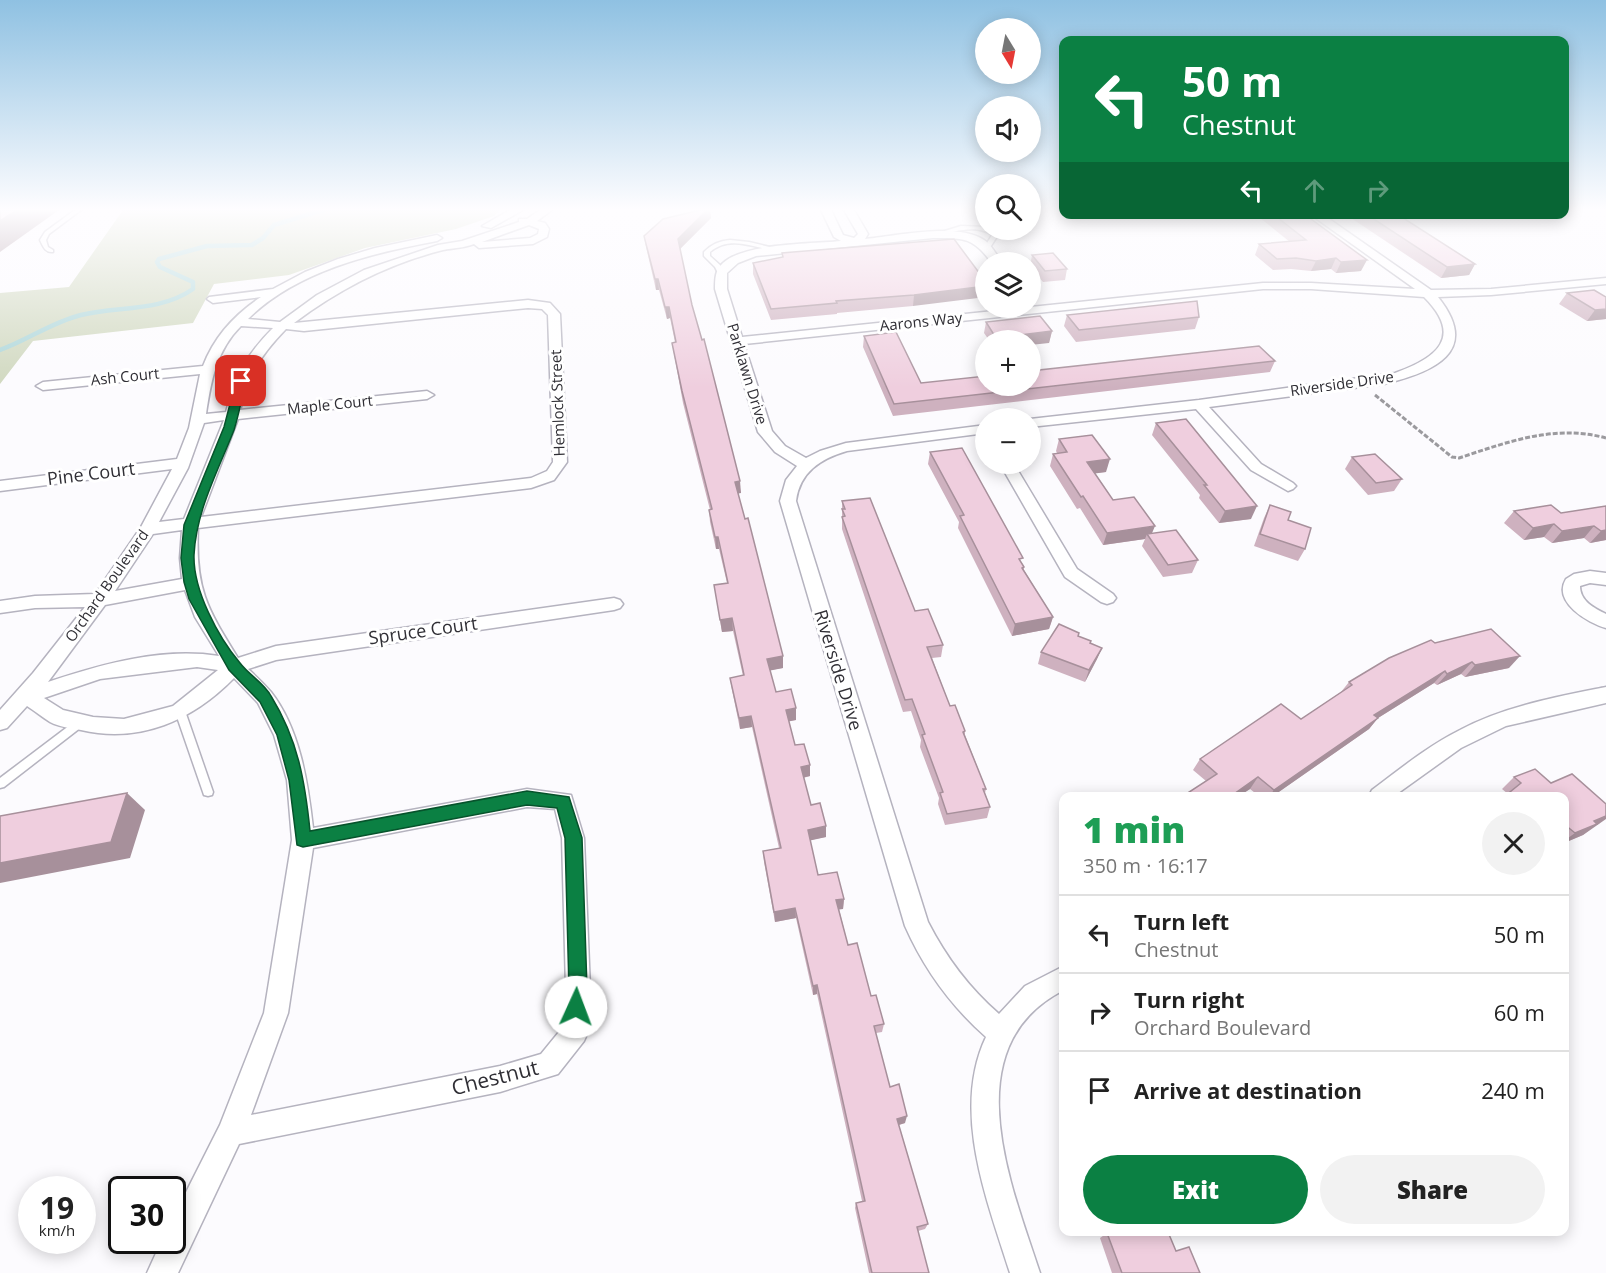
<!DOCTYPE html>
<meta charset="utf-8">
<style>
:root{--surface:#fff;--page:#f2f2f2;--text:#222;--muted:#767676;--line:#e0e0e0;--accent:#0b8043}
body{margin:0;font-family:"Open Sans",sans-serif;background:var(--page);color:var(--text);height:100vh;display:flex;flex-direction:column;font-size:22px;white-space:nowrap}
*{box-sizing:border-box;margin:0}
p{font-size:20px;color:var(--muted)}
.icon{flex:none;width:33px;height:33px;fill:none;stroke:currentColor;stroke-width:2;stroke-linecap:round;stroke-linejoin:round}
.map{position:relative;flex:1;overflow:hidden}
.drawer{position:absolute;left:1059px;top:792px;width:510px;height:444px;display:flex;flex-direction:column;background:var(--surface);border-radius:12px;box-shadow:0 3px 15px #0003}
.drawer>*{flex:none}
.guide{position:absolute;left:1059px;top:36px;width:510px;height:183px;border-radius:12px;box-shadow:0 3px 15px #0003;background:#0b8043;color:#fff;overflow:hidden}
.needle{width:39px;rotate:170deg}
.buttons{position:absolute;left:975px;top:18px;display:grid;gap:12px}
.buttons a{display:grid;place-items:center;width:66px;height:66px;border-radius:50%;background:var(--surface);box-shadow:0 3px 15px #0003;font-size:30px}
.speed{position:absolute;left:18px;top:1176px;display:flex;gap:12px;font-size:30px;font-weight:700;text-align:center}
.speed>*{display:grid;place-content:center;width:78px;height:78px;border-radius:50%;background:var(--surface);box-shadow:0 3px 15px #0003;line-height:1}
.speed small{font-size:15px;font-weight:400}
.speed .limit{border:3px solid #111;border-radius:9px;background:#fff;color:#111}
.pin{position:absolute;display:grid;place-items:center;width:51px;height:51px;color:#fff;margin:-26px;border-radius:12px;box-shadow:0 3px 9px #0006}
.me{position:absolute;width:66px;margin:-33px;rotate:2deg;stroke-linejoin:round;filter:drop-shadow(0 0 4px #0008)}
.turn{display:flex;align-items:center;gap:21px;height:126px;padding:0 24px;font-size:27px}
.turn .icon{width:78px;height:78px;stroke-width:2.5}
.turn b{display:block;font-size:42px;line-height:51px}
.lanes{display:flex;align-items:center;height:57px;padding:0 24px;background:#0003;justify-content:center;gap:30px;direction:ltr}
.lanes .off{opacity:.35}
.round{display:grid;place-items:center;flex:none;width:63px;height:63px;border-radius:32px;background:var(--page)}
.headline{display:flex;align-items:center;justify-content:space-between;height:102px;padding:0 24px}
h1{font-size:36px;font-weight:800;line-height:45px;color:#1e9e55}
.primary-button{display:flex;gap:12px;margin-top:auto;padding:12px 24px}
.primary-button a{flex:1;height:69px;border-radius:36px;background:var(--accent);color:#fff;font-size:24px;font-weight:800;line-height:69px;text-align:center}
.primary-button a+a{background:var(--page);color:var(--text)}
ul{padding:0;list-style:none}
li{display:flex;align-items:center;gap:18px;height:78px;padding:0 24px;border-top:2px solid var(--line)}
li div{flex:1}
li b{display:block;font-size:22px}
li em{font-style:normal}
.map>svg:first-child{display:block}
</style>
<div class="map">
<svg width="1606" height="1273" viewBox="0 0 1606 1273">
<rect width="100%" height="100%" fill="#fcfbfe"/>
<polygon fill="#d0d8bf" points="123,210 500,210 494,216 456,229 365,248 289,275 214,284 193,323 33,341 0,384 0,293 69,287"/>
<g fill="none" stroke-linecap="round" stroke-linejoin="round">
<path stroke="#abd5d8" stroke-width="4.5" d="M0,350C28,340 52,322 81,315C119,306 160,312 193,289V282L160,267L157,262L159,259L207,246L252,245L263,238L274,225L323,210"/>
<defs>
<g id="lane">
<path d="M75,210H81L49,234L46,240L48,247L53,250V252C45,253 43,246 40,240L45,232Z"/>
<path d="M961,226L986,227V230H991L998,235L989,249L987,250L984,248L992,235C977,224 955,231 938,236L935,234Z"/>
<path d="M730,240L749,242L778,249L775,251C753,247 729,235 710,252V256L720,265L724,274L719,275L715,267L704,256V252C712,244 719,241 730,240Z"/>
<polygon points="180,707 183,708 185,711 213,792 212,795 208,796 204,795 203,792 175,711 177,708"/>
<polygon points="81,718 84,719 86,722 84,725 4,787 0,788 0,778 78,719"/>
</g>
<g id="street">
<polygon points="510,210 523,210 491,228 482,226"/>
<path d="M540,210H552L537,221L545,223L549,229L547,237L533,244L479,248L474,244C464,248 453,248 443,250C388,264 339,289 294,323L528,300L550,303L560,314L567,462L554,480L531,488L198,528C195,589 207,608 238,658L276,646L614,598L620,600L623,604L620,608L614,610L276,660L248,669C256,676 264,684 271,692C300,729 308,783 313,828L527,789L571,795L584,838L590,989L588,1032L584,1041L558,1074L500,1092L239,1144L178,1273H147L162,1240H172V1220L220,1125L264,1013L292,840L287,780L274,735L258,703L234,678C193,720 140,744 81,730C71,728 59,727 50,722C42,717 35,711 27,706L7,728L0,730V710L33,673L85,607L35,608L0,613V601L35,596L95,594L141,527L172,469L0,491V481L177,459L189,428L200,374L43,390L36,386L43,382L203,366C214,337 235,314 261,297L213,303L207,299L209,297L273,289L305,272L338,259L375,248L437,235L442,238L437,241C372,253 296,271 248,319L280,322L317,295L364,270L438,245L462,241L519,222V219H527ZM529,225L539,229L538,234L530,238L482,242ZM528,308L542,309L548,315L553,462L547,471L531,478L201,517L238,419L427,399L434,395L427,391L240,410C250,373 259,357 286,329L304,331ZM241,326L273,328C246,355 236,375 226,412L206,414C211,381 216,351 241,326ZM224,420L184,519L159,522L188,468L204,423ZM182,530L180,558L182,579L115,591L153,534ZM185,590L195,617L219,656C162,647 102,664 48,682L105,605ZM197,667L218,670L173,706L124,719L93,717L63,710L44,698L100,679ZM527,807L555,809L562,838L566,989L563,1027L541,1054L500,1066L251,1115L288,1013L313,848Z"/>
<path d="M821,210H831L843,235L854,238L858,234L844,210H854L868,234L865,239C896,236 958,222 984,240C992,245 996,255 1002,262H991C973,237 963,238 933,238L756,256L738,263L727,273V289L742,337L1263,283H1311L1415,289L1310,214H1322L1431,290L1491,289L1606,278V284L1491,295L1438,297C1482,352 1433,372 1384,384L1209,407L1261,464L1293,483L1296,486L1293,489L1288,491L1251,470L1196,409L1030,427V419L1199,400L1395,373C1437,358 1464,337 1424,297L1311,289H1263L744,344L772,431L785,446L806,458L820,451L846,443L986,425V433L847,451C820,459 800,472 796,501L928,922C946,957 969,988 999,1014L1025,986L1064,966V990C953,1046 1011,1185 1040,1273H1010C987,1200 951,1111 986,1037C951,1006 924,969 905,926L780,501L786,480L797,466L775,452L758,432L715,289C715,279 715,270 723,263C744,243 812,244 841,241L834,237Z"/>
<polygon points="1000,464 1014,464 1077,569 1113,594 1116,598 1113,602 1107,604 1101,602 1065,577"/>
<path d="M1590,571L1606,573V585L1590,583L1580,586C1580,601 1594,608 1606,614V628C1588,623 1552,602 1566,579L1574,574Z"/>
<path d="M1606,687V703L1506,726L1461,748L1394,796H1369L1372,790C1400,769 1428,746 1460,730C1505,706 1556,697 1606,687Z"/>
</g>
</defs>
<use href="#lane" stroke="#b5b3bf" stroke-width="3"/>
<use href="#street" stroke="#b5b3bf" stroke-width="3"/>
<path stroke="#9b9a9e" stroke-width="3" stroke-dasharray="5 2" stroke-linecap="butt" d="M1375,395L1452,457L1459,458C1508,442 1554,424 1606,438"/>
<use href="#lane" fill="#fff" fill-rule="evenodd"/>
<use href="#street" fill="#fff" fill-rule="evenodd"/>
</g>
<g fill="#ceb1bf">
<polygon points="700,210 710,210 711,218 680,249 692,305 741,493 738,493 783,656 783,668 770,670 776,692 796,720 789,721 795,745 810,776 803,778 811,805 826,826 826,837 810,840 818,875 844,899 843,909 839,909 848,945 884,1024 882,1032 876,1033 890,1087 905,1123 899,1125 928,1224 925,1229 918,1231 929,1273 869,1273 855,1208 856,1203 862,1201 817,994 813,995 796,918 775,922 764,862 763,851 779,848 752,727 740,729 732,690 730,678 743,676 733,631 722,632 714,585 727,583 719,549 716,549 710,522 709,510 710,510 683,403 674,354 672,343 675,342 670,318 667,319 659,290 656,290 646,247 644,236"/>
<polygon points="1255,214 1304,214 1361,271 1336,273 1331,269 1311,271 1291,269 1273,270 1255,255 1259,244 1290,242"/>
<polygon points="1345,214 1397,214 1475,264 1469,275 1441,278"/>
<polygon points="954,239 913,306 837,313 837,314 771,320 753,274 753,263 782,258 782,253"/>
<polygon points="1032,255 1067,269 1065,280 1043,282 1030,267"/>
<polygon points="1567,293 1606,297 1606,319 1587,321 1559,304"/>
<polygon points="1067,315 1199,317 1195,329 1076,342 1064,326"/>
<polygon points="986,322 1052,331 1049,343 1030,340 989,340 984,333"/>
<polygon points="864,336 921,383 1275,361 1270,372 893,416 863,347"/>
<polygon points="1156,423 1251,519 1219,523 1199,498 1200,495 1152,435"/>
<polygon points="1059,439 1106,472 1095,473 1113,500 1152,534 1198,560 1192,573 1163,577 1142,546 1145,539 1103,545 1080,508 1077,509 1050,466 1053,454 1057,453 1056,451"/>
<polygon points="930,452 1022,563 1024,567 1024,570 1053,617 1049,629 1012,636 958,528 959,522 928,464"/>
<polygon points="1352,457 1402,479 1394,491 1368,495 1345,469"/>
<polygon points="842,501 915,611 943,645 941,657 932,658 950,706 965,731 965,735 986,789 985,793 990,807 987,818 945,825 938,804 939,798 920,747 921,740 911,711 903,712 842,529"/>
<polygon points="1270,505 1305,549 1298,561 1254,546 1264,518"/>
<polygon points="1606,506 1606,540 1590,543 1584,538 1552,543 1544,537 1524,540 1504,523 1514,511 1561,513"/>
<polygon points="1078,636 1090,643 1102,648 1097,659 1085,682 1038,664 1041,652"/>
<polygon points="1435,643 1509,668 1465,677 1461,674 1437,685 1434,683 1378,718 1369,729 1273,796 1259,796 1250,789 1239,796 1183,796 1206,781 1193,770 1200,759 1301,719 1341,692 1349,682"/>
<polygon points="1514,777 1551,783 1600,823 1596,825 1583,835 1564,843 1564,796 1508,794 1502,789"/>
<polygon points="1064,1095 1064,1113 1059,1101"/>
<polygon points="1107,1233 1176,1251 1200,1273 1112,1273 1100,1238"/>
</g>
<g fill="#a7909b">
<polygon points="17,210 59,210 0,252 0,221"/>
<polygon points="707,210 710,210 711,218 679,250 678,239"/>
<polygon points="1336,258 1331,269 1311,271 1316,261"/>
<polygon points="1367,260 1361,271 1336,273 1341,262"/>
<polygon points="1475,264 1469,275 1441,278 1447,267"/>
<polygon points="655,279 658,279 659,290 656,290"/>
<polygon points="986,286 986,297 913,306 914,295"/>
<polygon points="665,307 669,307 670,318 667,319"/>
<polygon points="1606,309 1606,319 1587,321 1595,310"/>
<polygon points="1052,331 1049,343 1030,345 1030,340 996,340 996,338"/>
<polygon points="1110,459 1106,472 1084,475 1087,462"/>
<polygon points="740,481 741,493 736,494 735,482"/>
<polygon points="1257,506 1251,519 1219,523 1225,511"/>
<polygon points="1554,524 1544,537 1524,540 1533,528"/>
<polygon points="1155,526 1150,538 1147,534 1145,539 1103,545 1107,533"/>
<polygon points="1594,526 1584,538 1552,543 1562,531"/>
<polygon points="1606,530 1606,540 1590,543 1601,531"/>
<polygon points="715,537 718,537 719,549 716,549"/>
<polygon points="1053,617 1049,629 1012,636 1015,624"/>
<polygon points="732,618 733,631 722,632 720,620"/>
<polygon points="1102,648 1097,659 1085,682 1089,670"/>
<polygon points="783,656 783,668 768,671 767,659"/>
<polygon points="1520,656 1509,668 1465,677 1475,665"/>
<polygon points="1472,662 1461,674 1437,685 1447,674"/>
<polygon points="1445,671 1434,683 1378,718 1369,729 1273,796 1269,796 1274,790 1374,715"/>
<polygon points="796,708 796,720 786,722 786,710"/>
<polygon points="751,716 752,727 740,729 739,718"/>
<polygon points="810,765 810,776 801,778 801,767"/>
<polygon points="1258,777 1250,789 1239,796 1231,796"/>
<polygon points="127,793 145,810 130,858 0,883 0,863"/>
<polygon points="1606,816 1606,819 1583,835 1564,843 1564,841 1575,833 1594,821"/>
<polygon points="826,826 826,837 808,841 808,830"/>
<polygon points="844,899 843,909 836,910 836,900"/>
<polygon points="795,908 796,918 775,922 774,912"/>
<polygon points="817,985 817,994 813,995 813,986"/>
<polygon points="907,1116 905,1123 895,1126 897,1119"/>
</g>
<g fill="#efcede" stroke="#a7909b" stroke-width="1.5">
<polygon points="0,210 17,210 0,221"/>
<polygon points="700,210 707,210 678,239 692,305 702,340 704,339 740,481 735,482 745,519 748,518 783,656 767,659 776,692 791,689 796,708 786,710 795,745 804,744 810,765 801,767 811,805 820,803 826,826 808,830 818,875 837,872 844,899 836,900 848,945 857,943 871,996 876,995 884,1024 874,1026 890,1087 899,1084 907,1116 897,1119 928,1224 917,1227 929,1273 872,1273 856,1203 865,1201 817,985 813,986 795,908 774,912 763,851 781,848 751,716 739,718 730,678 744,675 732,618 720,620 714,585 728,583 718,537 715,537 709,510 712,509 682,391 672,343 676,342 669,307 665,307 658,279 655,279 644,236 663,219"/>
<polygon points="1273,214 1304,214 1367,260 1341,262 1336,258 1316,261 1296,258 1277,259 1259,244 1306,240"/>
<polygon points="1366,214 1397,214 1475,264 1447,267"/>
<polygon points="954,239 986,282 986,286 914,295 836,301 837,303 771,309 753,263 783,257 782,253 793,252"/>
<polygon points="1053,253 1067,269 1045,271 1032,255"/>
<polygon points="1594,290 1606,297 1606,309 1595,310 1567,293"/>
<polygon points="1197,301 1199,317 1079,330 1067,315"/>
<polygon points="1040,316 1052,331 996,338 986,322"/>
<polygon points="896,332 921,383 986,376 986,386 1030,386 1030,371 1259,346 1275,361 894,404 864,336"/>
<polygon points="1186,419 1257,506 1225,511 1204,485 1207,485 1156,423"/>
<polygon points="1092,435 1110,459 1087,462 1113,500 1134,497 1155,526 1107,533 1083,496 1081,497 1053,454 1067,452 1059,439"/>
<polygon points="962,448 1023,558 1019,559 1024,567 1022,568 1053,617 1015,624 960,516 964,515 930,452"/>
<polygon points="1375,454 1402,479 1376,483 1352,457"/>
<polygon points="870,498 915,611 928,609 943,645 927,647 950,706 955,705 965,731 963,732 986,789 983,789 990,807 947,814 940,793 943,792 922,735 925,734 912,699 905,700 842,517 845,516 842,509 845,509 842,501"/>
<polygon points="1270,505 1291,512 1288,520 1311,528 1305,549 1260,534"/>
<polygon points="1551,505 1561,513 1606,506 1606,530 1601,531 1594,526 1562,531 1554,524 1533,528 1514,511"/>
<polygon points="1176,530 1198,560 1168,565 1147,534"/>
<polygon points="1059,624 1079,633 1078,636 1091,641 1090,643 1102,648 1089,670 1041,652"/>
<polygon points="1491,629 1520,656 1475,665 1472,662 1447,674 1445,671 1374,715 1378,718 1274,790 1258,777 1231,796 1183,796 1217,774 1200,759 1281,704 1301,719 1352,685 1349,682 1389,658 1431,640 1435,643"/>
<polygon points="1535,769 1551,783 1572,774 1606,804 1606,816 1594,821 1597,824 1575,833 1564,824 1564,796 1505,796 1521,783 1514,777"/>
<polygon points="127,793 111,842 0,863 0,816"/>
<polygon points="1114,1232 1168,1232 1176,1251 1189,1247 1200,1273 1122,1273 1107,1233"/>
</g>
<linearGradient id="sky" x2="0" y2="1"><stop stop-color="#8fc1e2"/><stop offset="0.54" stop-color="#fefdff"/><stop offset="1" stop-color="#fefdff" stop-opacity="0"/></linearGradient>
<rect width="1606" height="388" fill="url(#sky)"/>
<path fill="#0b8043" stroke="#07532c" stroke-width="1.5" d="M241,378L246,381C242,397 239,414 234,430C218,471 196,511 194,555C193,590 218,637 240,663C249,675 264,683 271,696C298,740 305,781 310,831L527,791L569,797L582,838L587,989L583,1014L576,1017L570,1014L567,1007L569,989L565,838L557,808L527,805L303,847L297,845L289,780L277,735L260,702L229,670L189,599L184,582L181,558L184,525L224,427L236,381Z"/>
<g text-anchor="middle" stroke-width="6" stroke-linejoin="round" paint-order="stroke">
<g font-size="15" fill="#302f35" stroke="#fff">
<text transform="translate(921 322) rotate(-6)" y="5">Aarons Way</text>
<text transform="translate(747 374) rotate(73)" y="5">Parklawn Drive</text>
<text transform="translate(125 377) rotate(-6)" y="5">Ash Court</text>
<text transform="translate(1342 384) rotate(-8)" y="5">Riverside Drive</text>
<text transform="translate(558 403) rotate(-92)" y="5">Hemlock Street</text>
<text transform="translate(330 405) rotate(-6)" y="5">Maple Court</text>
<text transform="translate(107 586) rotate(-55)" y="5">Orchard Boulevard</text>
</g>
<g font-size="18" fill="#302f35" stroke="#fff">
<text transform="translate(91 474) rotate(-7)" y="6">Pine Court</text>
<text transform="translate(423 631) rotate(-8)" y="6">Spruce Court</text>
<text transform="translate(838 670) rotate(73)" y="6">Riverside Drive</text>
</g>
<g font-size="21" fill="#302f35" stroke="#fff">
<text transform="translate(495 1078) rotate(-14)" y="7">Chestnut</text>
</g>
</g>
</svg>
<div class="buttons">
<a><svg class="needle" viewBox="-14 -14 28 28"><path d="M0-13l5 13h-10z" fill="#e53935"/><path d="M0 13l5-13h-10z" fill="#767676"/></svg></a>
<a><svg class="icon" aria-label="sound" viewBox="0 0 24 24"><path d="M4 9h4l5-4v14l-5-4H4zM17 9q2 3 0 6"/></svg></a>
<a><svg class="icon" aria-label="search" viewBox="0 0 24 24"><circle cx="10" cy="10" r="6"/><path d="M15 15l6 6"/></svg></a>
<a><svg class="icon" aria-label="layers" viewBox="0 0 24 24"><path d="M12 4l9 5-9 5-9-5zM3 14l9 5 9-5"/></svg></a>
<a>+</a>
<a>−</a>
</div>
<div class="speed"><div>19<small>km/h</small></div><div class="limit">30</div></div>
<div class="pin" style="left:241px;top:381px;background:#d93025"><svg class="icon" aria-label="arrive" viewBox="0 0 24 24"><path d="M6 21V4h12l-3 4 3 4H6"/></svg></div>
<svg class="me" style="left:576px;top:1007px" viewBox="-20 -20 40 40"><circle r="19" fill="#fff"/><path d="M0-13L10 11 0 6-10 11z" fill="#0b8043"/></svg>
<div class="guide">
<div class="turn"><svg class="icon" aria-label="left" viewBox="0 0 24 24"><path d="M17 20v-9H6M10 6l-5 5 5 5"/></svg><div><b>50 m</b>Chestnut</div></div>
<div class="lanes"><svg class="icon" aria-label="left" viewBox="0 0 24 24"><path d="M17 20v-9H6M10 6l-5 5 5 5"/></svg><svg class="icon off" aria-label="ahead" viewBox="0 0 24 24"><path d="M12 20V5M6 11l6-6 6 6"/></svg><svg class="icon off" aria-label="right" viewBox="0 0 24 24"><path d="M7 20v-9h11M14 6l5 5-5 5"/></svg></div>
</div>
<section class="drawer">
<div class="headline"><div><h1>1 min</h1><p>350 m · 16:17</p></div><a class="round"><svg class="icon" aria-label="close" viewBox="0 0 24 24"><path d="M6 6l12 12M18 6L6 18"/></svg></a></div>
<ul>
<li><svg class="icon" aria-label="left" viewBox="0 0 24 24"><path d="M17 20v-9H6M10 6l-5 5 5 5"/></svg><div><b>Turn left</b><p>Chestnut</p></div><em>50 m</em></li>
<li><svg class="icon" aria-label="right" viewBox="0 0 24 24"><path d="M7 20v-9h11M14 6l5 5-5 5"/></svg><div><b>Turn right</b><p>Orchard Boulevard</p></div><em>60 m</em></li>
<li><svg class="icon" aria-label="arrive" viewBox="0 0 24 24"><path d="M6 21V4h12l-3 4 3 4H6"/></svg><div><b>Arrive at destination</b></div><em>240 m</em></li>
</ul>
<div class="primary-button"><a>Exit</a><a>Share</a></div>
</section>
</div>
